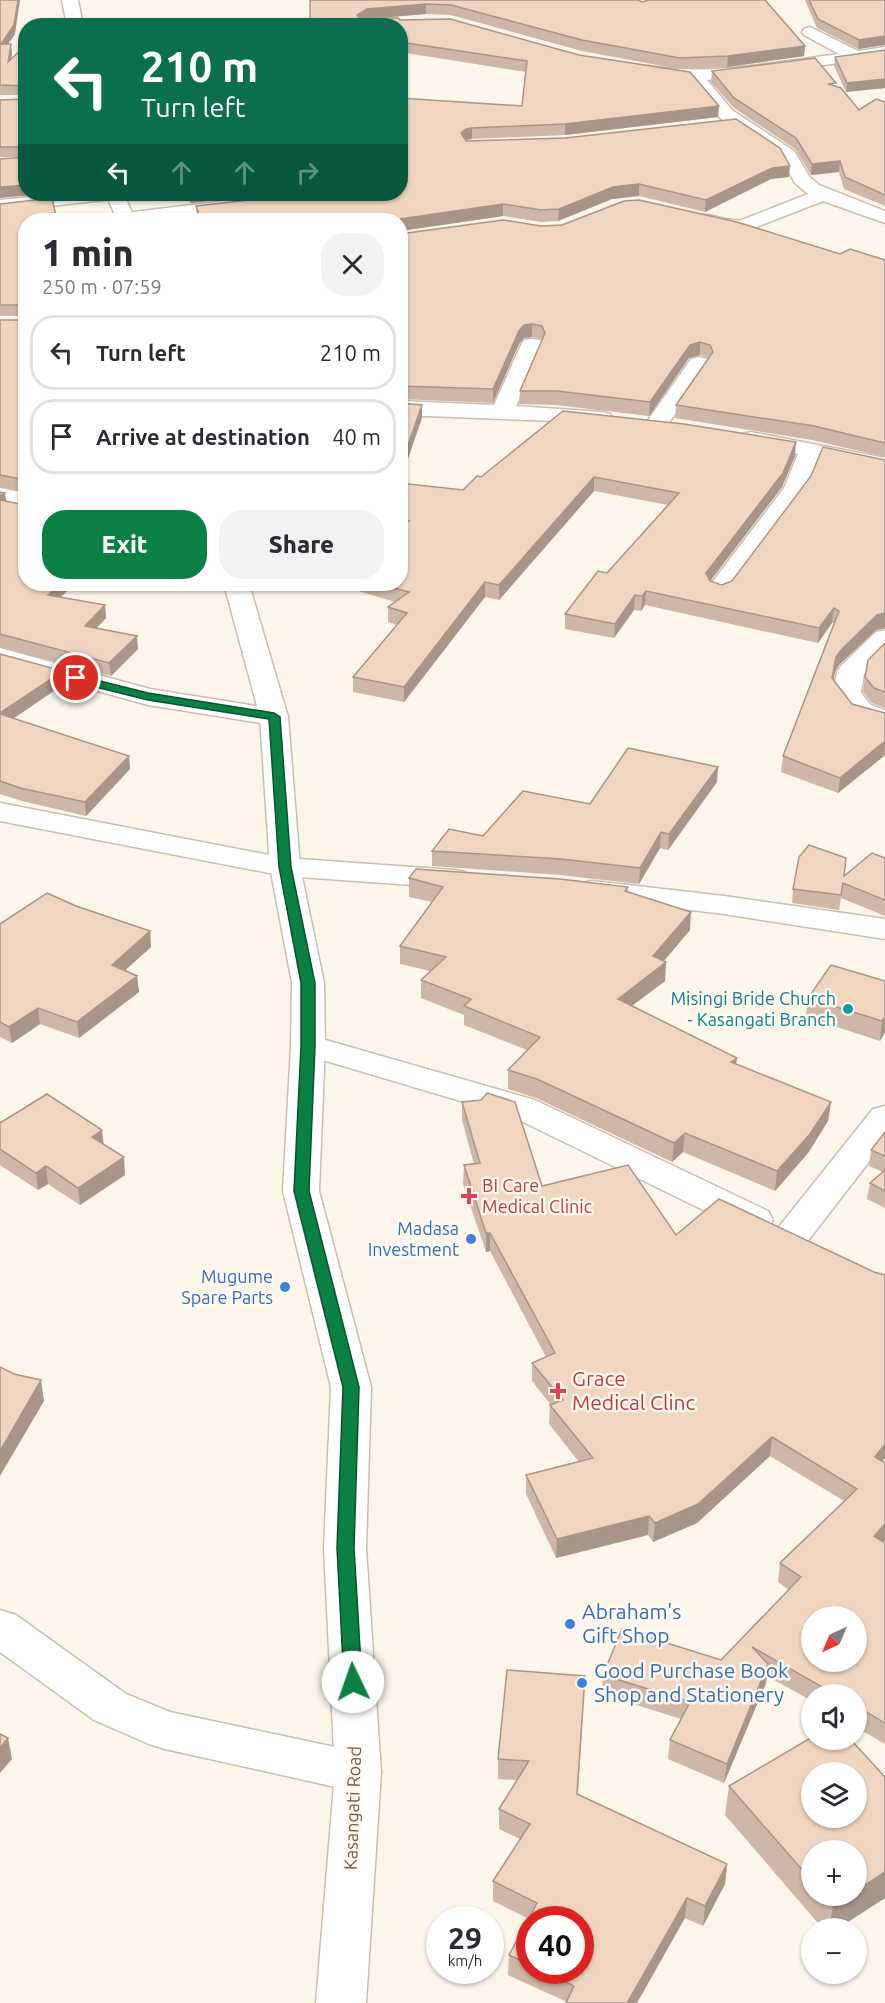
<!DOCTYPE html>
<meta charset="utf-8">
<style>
:root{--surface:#fff;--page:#f2f2f3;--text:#2b2b33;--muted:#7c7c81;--line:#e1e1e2;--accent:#0b8043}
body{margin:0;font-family:Ubuntu,sans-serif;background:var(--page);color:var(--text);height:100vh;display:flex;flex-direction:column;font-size:22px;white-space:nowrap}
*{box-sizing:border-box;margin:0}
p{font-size:20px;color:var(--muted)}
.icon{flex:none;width:33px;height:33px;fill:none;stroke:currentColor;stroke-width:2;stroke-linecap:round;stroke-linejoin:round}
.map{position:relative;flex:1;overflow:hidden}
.sheet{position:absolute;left:18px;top:213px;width:390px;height:378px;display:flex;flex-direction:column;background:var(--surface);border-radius:24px;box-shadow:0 2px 4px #0004}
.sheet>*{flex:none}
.banner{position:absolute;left:18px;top:18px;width:390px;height:183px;border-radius:24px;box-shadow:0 2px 4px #0004;background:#0b6e4f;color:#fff;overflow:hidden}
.needle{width:39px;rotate:224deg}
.buttons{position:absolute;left:801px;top:1606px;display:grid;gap:12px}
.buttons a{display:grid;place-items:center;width:66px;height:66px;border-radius:50%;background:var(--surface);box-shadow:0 2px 4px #0004;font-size:30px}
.speed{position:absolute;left:426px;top:1906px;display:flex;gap:12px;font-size:30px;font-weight:700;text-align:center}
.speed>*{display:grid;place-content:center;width:78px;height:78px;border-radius:50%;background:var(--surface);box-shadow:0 2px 4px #0004;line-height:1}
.speed small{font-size:15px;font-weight:400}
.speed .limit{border:9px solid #d22;background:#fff;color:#111}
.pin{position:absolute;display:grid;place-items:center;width:51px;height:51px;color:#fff;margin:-26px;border:3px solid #fff;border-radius:50%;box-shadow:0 2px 6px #0007}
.me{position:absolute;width:66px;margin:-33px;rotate:357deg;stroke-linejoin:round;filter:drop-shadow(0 0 4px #0008)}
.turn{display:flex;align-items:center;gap:21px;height:126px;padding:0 24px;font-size:27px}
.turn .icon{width:78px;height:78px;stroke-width:2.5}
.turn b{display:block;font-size:42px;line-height:51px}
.lanes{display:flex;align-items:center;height:57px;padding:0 24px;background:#0003;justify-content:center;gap:30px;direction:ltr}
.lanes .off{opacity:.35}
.round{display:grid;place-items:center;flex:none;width:63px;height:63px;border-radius:24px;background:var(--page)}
.headline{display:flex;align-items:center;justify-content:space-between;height:102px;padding:0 24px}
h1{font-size:36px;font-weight:800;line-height:45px}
.button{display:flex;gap:12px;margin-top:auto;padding:12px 24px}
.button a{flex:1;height:69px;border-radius:24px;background:var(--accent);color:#fff;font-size:24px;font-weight:800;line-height:69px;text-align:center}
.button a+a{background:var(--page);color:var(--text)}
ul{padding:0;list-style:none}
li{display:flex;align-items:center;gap:18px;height:75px;margin:0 12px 9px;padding:0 12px;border:3px solid var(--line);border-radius:24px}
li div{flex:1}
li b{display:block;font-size:22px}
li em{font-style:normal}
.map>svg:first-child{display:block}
</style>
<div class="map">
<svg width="885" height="2003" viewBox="0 0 885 2003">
<rect width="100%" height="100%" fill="#fcf5e9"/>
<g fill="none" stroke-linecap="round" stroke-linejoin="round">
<defs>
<g id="minor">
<path d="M810,27L858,51L885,47V57L707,80L732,110L794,151L809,176L819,185L885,211V223L823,201L746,231L732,233L695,224L692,220L695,216C711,212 726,222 742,220L808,194L795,183L781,158L720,118L690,81L648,76L640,71L648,66C712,76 776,62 839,54L804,35L802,32L804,29Z"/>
<polygon points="59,194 112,194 110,198 103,200 0,212 0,200"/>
<polygon points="242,199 249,201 251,205 249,209 160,220 115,219 118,215 125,213"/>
<polygon points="532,339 540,340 543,345 516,406 602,412 610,414 613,419 610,424 602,426 556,421 400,415 400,401 494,405 521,345 524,340"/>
<polygon points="699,357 707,359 710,364 664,430 656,432 648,430 645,425 648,420 691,359"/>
<polygon points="751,432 885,458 885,472 820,458 808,489 729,594 720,597 711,594 707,589 784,488 798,454 743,444 739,439 743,434"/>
<polygon points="0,488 26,493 26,507 0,502"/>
<polygon points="885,630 885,653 864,674 861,693 871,705 885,710 885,727 851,717 833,694 837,672 841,666 876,632"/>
<polygon points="0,648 150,689 274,709 284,711 288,717 284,723 274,725 148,705 0,664"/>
<polygon points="0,803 285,858 454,870 465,872 469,879 465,886 454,888 285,876 0,821"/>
<polygon points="593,881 724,896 885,919 885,939 724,914 582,897 577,890 582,883"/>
<polygon points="308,1035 535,1100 768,1211 773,1220 768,1229 755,1232 742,1229 511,1116 296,1052 291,1045 296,1038"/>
<polygon points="885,1106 885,1141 804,1246 791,1250 778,1246 772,1237 778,1228 873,1109"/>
<polygon points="0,1610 16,1615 126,1694 170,1712 358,1752 374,1758 381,1772 374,1786 358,1792 165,1749 149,1744 94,1720 0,1652"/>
</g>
<g id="tertiary">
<polygon points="62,0 78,0 83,26 67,26"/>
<polygon points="106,194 124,194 135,220 117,220"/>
<polygon points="224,584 249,584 288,717 300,867 324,983 325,1045 319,1191 371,1387 366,1548 381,1772 366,2003 316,2003 335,1772 324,1548 331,1387 283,1191 291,1045 292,983 270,867 260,717"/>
</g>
</defs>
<use href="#minor" stroke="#cdbdaf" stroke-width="3"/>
<use href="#tertiary" stroke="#cdbdaf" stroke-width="3"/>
<use href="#minor" fill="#fff" fill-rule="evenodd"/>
<use href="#tertiary" fill="#fff" fill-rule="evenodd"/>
</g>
<g fill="#ceb7a6" fill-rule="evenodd">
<polygon points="0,0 15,34 8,44 12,53 11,60 26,45 26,95 0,95"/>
<polygon points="310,0 642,2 805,46 804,56 727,67 679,69 582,51 451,15 426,14 376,18 400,20 719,106 718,117 565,135 472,139 466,140 466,141 789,177 771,179 705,212 639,196 612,199 558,221 541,222 503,216 400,231 400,220 197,220 196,206 400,194 400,98 522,106 526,72 400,52 400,26"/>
<polygon points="805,0 885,0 885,45 858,49 817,28"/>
<polygon points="885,50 885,88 846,92 834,66 835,57"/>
<polygon points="712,71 836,86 859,110 885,102 885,206 844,189 839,172 811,175 795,149 734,108 711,82"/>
<polygon points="26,99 26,157 0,157 0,100"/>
<polygon points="187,194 270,194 190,203"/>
<polygon points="0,204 26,220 26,316 0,316"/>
<polygon points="541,226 840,254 885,260 885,457 812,440 675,418 676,405 709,358 700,355 689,358 649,416 556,405 519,404 520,391 542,340 542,339 532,337 524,338 519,344 493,403 400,399 400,234"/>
<polygon points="0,320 26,320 26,492 0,487"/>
<polygon points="795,456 782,487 710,581 722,585 732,581 885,460 885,628 876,630 839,665 835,672 833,680 852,704 885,713 885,756 884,756 838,793 781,772 783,756 834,623 832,623 818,643 645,605 641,611 634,610 614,638 565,629 565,614 607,573 668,505 594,491 499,600 485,597 404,702 353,692 353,677 397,625 388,622 388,607 395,602 338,585 338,584 400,584 400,483 463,490 481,477"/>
<polygon points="0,492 61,598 105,605 106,618 97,628 138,649 111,676 0,647"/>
<polygon points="885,643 885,708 872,703 863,692 865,677"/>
<polygon points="0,654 63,671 64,684 14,718 129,756 130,769 86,816 22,801 0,794"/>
<polygon points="717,782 668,850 660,848 639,884 560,875 432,866 432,851 590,804"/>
<polygon points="885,858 885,916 841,898 839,910 792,903 793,889 844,876"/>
<polygon points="409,878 628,887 628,892 690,930 664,961 666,962 665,981 632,1006 736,1065 831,1102 828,1121 808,1153 775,1191 683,1152 672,1162 536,1098 508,1089 508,1070 527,1050 464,1025 464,1015 421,998 421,980 430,971 400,964 400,946 432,902 409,897"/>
<polygon points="76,906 150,931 151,947 125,970 137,976 139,992 79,1038 40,1024 12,1043 0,1037 0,924"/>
<polygon points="885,981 885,1032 880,1041 806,1017 808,998"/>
<polygon points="462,1102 542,1186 676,1235 885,1275 885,1458 883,1461 884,1542 885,1543 885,1744 856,1727 856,1695 812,1695 812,1701 767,1676 766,1683 724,1783 668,1759 670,1740 681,1719 602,1694 603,1675 721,1660 789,1590 778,1582 780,1563 844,1501 770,1456 697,1523 653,1542 648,1535 556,1558 526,1494 526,1475 579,1462 549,1424 550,1405 551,1405 532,1381 532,1363 546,1357 490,1251 486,1252 463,1184 464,1165 474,1164 462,1120"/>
<polygon points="0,1123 104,1145 125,1175 80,1205 48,1184 38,1190 0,1165"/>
<polygon points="885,1132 885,1208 867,1199 870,1183 883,1172 869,1166 871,1150"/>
<path d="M585,1676L578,1794L727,1864L725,1884L703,1926L685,1918L567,2002L508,1975L509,1955L529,1919L493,1901V1881L520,1839L499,1829V1809L517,1780L498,1779V1759ZM530,1920L580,1971H530Z"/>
<path d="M885,1777V1898L837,1929H823L725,1815L729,1786ZM812,1851L856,1896H812Z"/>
</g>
<g fill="#a89587">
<polygon points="18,0 20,0 15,34 2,53 1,44"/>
<polygon points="426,4 426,14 367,19 357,26 357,15 367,9"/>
<polygon points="885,36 885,45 858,49 859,40"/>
<polygon points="11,44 12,53 9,72 8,62"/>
<polygon points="805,46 804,56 727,67 728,56"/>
<polygon points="885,79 885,88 846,92 847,83"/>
<polygon points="719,106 718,117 565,135 565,124"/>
<polygon points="472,128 472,139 466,140 461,133 466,129"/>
<polygon points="840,161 839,172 811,175 812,164"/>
<polygon points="790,166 789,177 771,179 705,212 706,200 772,168"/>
<polygon points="639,184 639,196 612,199 558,221 559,209 613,187"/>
<polygon points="26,185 26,194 42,194 0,198 0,187"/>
<polygon points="190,194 270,194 190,203"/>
<polygon points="503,204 503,216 400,231 400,220 399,220 400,219"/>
<polygon points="532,324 532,337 524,338 519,344 493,403 493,389 519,331 524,325"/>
<polygon points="700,342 700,355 689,358 649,416 650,402 690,345"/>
<polygon points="422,405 422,418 400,482 400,468"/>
<polygon points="796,442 795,456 782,487 705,588 706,573"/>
<polygon points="594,477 594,491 499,600 499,585"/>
<polygon points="5,493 7,506 0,510 0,496"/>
<polygon points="485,582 485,597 404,702 404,687"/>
<polygon points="61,584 75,584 49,608 48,595"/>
<polygon points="646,591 645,605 641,611 642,596"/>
<polygon points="635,595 634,610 614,638 615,624"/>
<polygon points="105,605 106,618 86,639 85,626"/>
<polygon points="834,608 832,623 818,643 819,628"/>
<polygon points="885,613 885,628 876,630 839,665 835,672 831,694 836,657 841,650 877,615"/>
<polygon points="137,636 138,649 111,676 109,663"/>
<polygon points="63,671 64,684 1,727 0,713"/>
<polygon points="885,741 884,756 838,793 840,778"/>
<polygon points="129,756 130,769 86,816 85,802"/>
<polygon points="718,767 717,782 668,850 669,834"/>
<polygon points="661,832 660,848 639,884 640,868"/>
<polygon points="691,912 690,930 656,970 666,962 665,981 617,1017 618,999 653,956"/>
<polygon points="150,931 151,947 113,981 112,965"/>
<polygon points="137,976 139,992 79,1038 77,1022"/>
<polygon points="38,1008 40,1024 12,1043 9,1027"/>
<polygon points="885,1017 885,1032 880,1041 882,1021"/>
<polygon points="737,1058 735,1077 731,1062"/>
<polygon points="831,1102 828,1121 808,1153 775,1191 777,1171"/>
<polygon points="102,1130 104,1148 92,1137"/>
<polygon points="685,1133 683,1152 672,1162 674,1143"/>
<polygon points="124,1157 125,1175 80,1205 78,1188"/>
<polygon points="46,1166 48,1184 38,1190 36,1173"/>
<polygon points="486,1233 490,1233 490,1251 486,1252"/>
<polygon points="41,1380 44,1401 0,1476 0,1451"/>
<polygon points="772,1437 770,1456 697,1523 653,1542 655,1523"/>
<polygon points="885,1444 885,1458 872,1476 875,1457"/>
<polygon points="649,1516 648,1535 556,1558 557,1539"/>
<polygon points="885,1524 885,1540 871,1555 874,1536"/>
<polygon points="768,1664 766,1683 724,1783 727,1764"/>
<polygon points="8,1738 12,1759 0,1773 0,1748"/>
<polygon points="727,1864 725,1884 703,1926 705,1906"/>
<polygon points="885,1872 885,1898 837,1929 829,1929 833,1906 848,1896 856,1896 856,1891"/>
<polygon points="687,1898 685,1918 637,2003 627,2003"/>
</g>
<g fill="#f0d5c1" stroke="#a89587" stroke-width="1.5" fill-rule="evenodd">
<polygon points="0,0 18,0 14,25 1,44 11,44 8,62 26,45 26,86 0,85"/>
<polygon points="310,0 638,0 642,2 649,0 765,0 805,46 728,56 680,58 582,40 451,5 426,4 367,9 357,15 359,18 398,18 400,20 450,19 579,55 690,72 719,106 565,124 472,128 466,129 461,133 466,141 565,138 736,119 780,148 790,166 772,168 706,200 639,184 613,187 559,209 541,210 503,204 400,219 399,220 201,220 196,206 285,196 393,194 400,194 404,186 400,183 400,98 522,106 527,61 400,42 400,26 310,26"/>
<polygon points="809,0 885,0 885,36 859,40 818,19"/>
<polygon points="885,50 885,79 847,83 835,57"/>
<polygon points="815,58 836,83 828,84 841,88 859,110 876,99 885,102 885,195 845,177 840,161 812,164 796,138 734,98 712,71"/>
<polygon points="26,99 26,147 0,147 0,100"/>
<polygon points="26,157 26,185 0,187 0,159"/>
<polygon points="52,198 57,220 26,220 26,305 0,305 0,204"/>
<polygon points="639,200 737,222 840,254 850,249 885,260 885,443 814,426 676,405 713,352 710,345 700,342 690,345 650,402 557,391 520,391 545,333 542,326 532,324 524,325 519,331 493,389 400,386 400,234 503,220 541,226 562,225 624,201"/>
<polygon points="0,320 26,320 26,480 0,475"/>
<polygon points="400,403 422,405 400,468"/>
<polygon points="563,411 684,424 796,442 783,473 706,573 710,581 722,585 732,581 811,476 823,447 885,460 885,613 877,615 841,650 836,657 832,678 852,704 885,713 885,741 840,778 783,756 839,611 834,608 819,628 646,591 642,596 635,595 615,624 565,614 598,571 607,573 679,493 594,477 499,585 485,582 404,687 353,677 407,613 388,607 409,592 380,584 400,584 400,527 409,521 400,520 400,483 463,490 477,476 481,477"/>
<polygon points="0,492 5,493 0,496"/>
<polygon points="0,500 26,505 26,584 61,584 48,595 105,605 85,626 137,636 109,663 0,634"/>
<polygon points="885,643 885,692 874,688 865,677 868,660"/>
<polygon points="0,654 63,671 0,713"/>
<polygon points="0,714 129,756 85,802 20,788 0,781"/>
<polygon points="628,748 718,767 669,834 661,832 640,868 561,859 432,851 449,829 483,836 523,791 590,804"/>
<polygon points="809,845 846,858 844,876 872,853 885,858 885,900 843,883 841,895 793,889 799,857"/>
<polygon points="416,869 560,879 628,887 625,891 691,912 653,956 666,962 618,999 737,1058 731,1062 831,1102 810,1134 777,1171 685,1133 674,1143 537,1079 508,1070 540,1037 464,1006 471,999 421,980 446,957 400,946 443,887 409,878"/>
<polygon points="47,893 76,906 150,931 112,965 137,976 77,1022 38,1008 9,1027 0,1022 0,924"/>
<polygon points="831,965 885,981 885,1017 882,1021 808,998"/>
<path d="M487,1093L515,1102L542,1186L628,1165L676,1235L719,1199L874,1272L885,1275V1444L875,1457L885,1463V1524L874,1536L885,1543V1723L856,1706V1695H836L752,1647L768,1664L727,1764L670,1740L690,1702L603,1675L622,1629L721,1660L801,1577L780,1563L857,1489L772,1437L698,1504L655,1523L649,1516L557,1539L526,1475L593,1458L550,1405L563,1400L532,1363L555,1353L490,1233H486L464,1165L480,1163L462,1102L481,1100ZM812,1617H856V1662H812Z"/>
<polygon points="47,1094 102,1130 92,1137 124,1157 78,1188 46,1166 36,1173 0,1149 0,1123"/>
<polygon points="885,1132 885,1156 871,1150"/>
<polygon points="885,1170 885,1191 870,1183"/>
<polygon points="0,1367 14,1374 41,1380 0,1451"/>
<polygon points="507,1670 585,1676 577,1794 727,1864 705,1906 687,1898 627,2003 566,2003 574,1986 543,1971 580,1971 580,1920 530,1920 530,1965 509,1955 537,1903 493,1881 530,1824 499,1809 529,1761 498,1759"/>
<polygon points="0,1734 8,1738 0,1748"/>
<path d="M812,1737V1740H851L885,1777V1872L856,1891V1851H812V1881L729,1786ZM812,1773H856V1818H812Z"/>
<polygon points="824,1896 848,1896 833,1906"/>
</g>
<polygon fill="#0b8043" stroke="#07532c" stroke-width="1.5" points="76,675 148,693 274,713 280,717 291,867 315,983 315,1046 309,1191 359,1387 354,1548 362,1682 360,1688 353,1690 346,1688 344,1682 337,1548 343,1387 294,1191 301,1046 301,983 279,867 269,719 148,700 72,681 70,678"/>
<circle fill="#0f9aa8" stroke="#fef9ef" stroke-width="2" cx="848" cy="1009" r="6"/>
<g fill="#e0444e" stroke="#fef9ef" stroke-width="2">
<path d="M466 1187h6v6h6v6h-6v6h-6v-6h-6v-6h6z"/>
<path d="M555 1382h6v6h6v6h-6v6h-6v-6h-6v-6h6z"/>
</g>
<g fill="#3f7fe0" stroke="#fef9ef" stroke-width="2">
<circle cx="471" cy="1239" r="6"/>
<circle cx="285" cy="1287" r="6"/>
<circle cx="570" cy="1624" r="6"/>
<circle cx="582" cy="1683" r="6"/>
</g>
<g text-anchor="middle" stroke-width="5" stroke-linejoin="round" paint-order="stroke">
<g font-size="18" fill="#0d838f" stroke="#fef9ef" text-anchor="end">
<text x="836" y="1005">Misingi Bride Church<tspan x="836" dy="21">- Kasangati Branch</tspan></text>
</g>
<g font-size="18" fill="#be3a42" stroke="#fef9ef" text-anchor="start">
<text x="482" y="1192">BI Care<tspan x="482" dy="21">Medical Clinic</tspan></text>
</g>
<g font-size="18" fill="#366cbe" stroke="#fef9ef" text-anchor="end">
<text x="459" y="1235">Madasa<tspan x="459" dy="21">Investment</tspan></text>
<text x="273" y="1283">Mugume<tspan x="273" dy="21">Spare Parts</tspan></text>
</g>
<g font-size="18" fill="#755d4d" stroke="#fef9ef">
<text transform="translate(353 1808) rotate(-88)" y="6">Kasangati Road</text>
</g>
<g font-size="21" fill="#be3a42" stroke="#fef9ef" text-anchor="start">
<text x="572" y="1386">Grace<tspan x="572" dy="24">Medical Clinc</tspan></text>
</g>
<g font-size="21" fill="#366cbe" stroke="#fef9ef" text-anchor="start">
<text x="582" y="1619">Abraham's<tspan x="582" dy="24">Gift Shop</tspan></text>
<text x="594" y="1678">Good Purchase Book<tspan x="594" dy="24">Shop and Stationery</tspan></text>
</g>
</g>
</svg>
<div class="buttons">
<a><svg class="needle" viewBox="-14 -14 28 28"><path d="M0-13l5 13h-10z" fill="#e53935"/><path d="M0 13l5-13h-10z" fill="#7c7c81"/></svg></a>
<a><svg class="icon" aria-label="sound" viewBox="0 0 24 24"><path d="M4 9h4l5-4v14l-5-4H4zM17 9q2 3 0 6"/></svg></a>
<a><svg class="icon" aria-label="layers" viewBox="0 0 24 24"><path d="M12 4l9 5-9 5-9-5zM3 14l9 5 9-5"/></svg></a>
<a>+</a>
<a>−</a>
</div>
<div class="speed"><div>29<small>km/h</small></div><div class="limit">40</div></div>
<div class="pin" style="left:76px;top:678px;background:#d93025"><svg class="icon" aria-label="arrive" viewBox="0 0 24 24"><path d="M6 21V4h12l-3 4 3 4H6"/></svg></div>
<svg class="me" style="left:353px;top:1682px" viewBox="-20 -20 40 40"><circle r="19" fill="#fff"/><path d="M0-13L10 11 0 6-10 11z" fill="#0b8043"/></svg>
<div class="banner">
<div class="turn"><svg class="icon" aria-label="left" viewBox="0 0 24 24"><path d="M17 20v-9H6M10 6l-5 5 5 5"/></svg><div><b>210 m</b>Turn left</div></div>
<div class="lanes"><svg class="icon" aria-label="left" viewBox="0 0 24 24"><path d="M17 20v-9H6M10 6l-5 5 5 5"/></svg><svg class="icon off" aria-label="ahead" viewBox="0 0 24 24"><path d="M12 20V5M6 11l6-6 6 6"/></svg><svg class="icon off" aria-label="ahead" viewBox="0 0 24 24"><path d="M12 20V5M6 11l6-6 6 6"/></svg><svg class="icon off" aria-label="right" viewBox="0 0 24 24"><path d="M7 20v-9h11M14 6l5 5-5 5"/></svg></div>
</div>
<section class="sheet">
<div class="headline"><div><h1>1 min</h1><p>250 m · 07:59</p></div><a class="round"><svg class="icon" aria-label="close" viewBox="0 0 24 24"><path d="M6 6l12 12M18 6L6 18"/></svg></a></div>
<ul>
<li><svg class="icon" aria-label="left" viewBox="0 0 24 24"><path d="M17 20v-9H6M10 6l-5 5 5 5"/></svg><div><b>Turn left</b></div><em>210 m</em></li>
<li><svg class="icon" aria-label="arrive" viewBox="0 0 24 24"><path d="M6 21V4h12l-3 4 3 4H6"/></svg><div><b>Arrive at destination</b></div><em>40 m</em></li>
</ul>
<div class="button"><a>Exit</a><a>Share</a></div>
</section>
</div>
